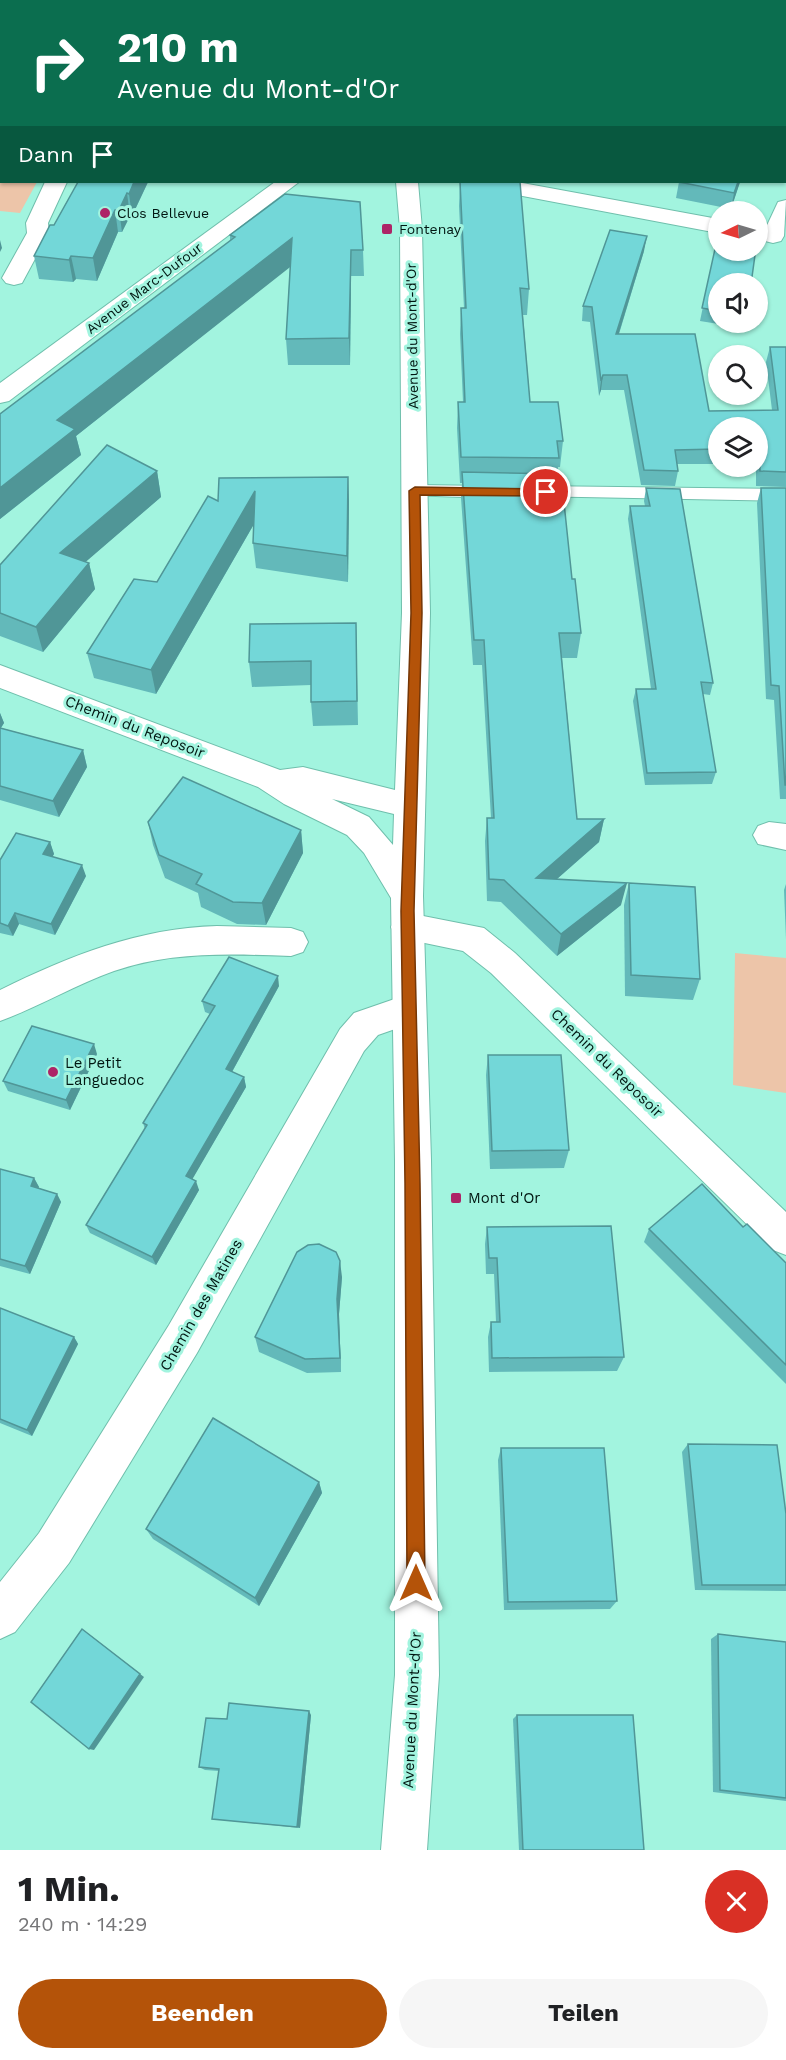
<!DOCTYPE html>
<html lang="de">
<meta charset="utf-8">
<style>
:root{--surface:#fff;--page:#f6f6f6;--text:#202124;--muted:#757577;--accent:#b45309}
body{margin:0;font-family:"Work Sans",sans-serif;background:var(--page);color:var(--text);height:100vh;display:flex;flex-direction:column;font-size:22px;white-space:nowrap}
*{box-sizing:border-box;margin:0}
p{font-size:20px;color:var(--muted)}
.icon{flex:none;width:33px;height:33px;fill:none;stroke:currentColor;stroke-width:2;stroke-linecap:round;stroke-linejoin:round}
.map{position:relative;height:1850px;overflow:hidden}
.details{display:flex;flex-direction:column;background:var(--surface);flex:1}
.details>*{flex:none}
.guide{position:absolute;left:0px;top:0px;width:786px;height:183px;box-shadow:0 2px 4px #0004;background:#0b6e4f;color:#fff;overflow:hidden}
.needle{width:39px;rotate:265deg}
.tools{position:absolute;left:708px;top:201px;display:grid;gap:12px}
.tools a{display:grid;place-items:center;width:60px;height:60px;border-radius:50%;background:var(--surface);box-shadow:0 2px 4px #0004;font-size:30px}
.pin{position:absolute;display:grid;place-items:center;width:51px;height:51px;color:#fff;margin:-26px;border:3px solid #fff;border-radius:50%;box-shadow:0 2px 6px #0007}
.me{position:absolute;width:66px;margin:-33px;rotate:0deg;stroke-linejoin:round;filter:drop-shadow(0 0 4px #0008)}
.turn{display:flex;align-items:center;gap:21px;height:126px;padding:0 18px;font-size:27px}
.turn .icon{width:78px;height:78px;stroke-width:2.5}
.turn b{display:block;font-size:42px;line-height:51px}
.then{display:flex;align-items:center;height:57px;padding:0 18px;background:#0003;gap:12px;font-size:22px}
.round{display:grid;place-items:center;flex:none;width:63px;height:63px;border-radius:32px;background:var(--page)}
.head{display:flex;align-items:center;justify-content:space-between;height:102px;padding:0 18px}
h1{font-size:36px;font-weight:700;line-height:45px}
.action{display:flex;gap:12px;margin-top:auto;padding:12px 18px}
.action a{flex:1;height:69px;border-radius:36px;background:var(--accent);color:#fff;font-size:24px;font-weight:700;line-height:69px;text-align:center}
.action a+a{background:var(--page);color:var(--text)}
.map>svg:first-child{display:block}
</style>
<div class="map">
<svg width="786" height="1850" viewBox="0 0 786 1850">
<rect width="100%" height="100%" fill="#a2f4df"/>
<g fill="#edc5a9">
<polygon points="0,142 2,182 37,182 20,213 0,211"/>
<polygon points="735,953 786,958 786,1093 733,1085"/>
</g>
<g fill="none" stroke-linecap="round" stroke-linejoin="round">
<defs>
<g id="lane">
<polygon points="415,485 489,486 495,488 497,492 495,496 489,498 409,495 407,491 409,487"/>
<polygon points="535,486 786,489 786,501 529,496 527,492 529,488"/>
</g>
<g id="street">
<rect x="155" y="0" width="20" height="2"/>
<polygon points="507,0 527,0 506,2"/>
<polygon points="45,182 67,182 48,223 49,233 22,283 14,285 6,283 2,278 27,233 26,223"/>
<polygon points="275,182 299,182 9,401 0,403 0,383"/>
<polygon points="474,182 517,182 718,219 718,233 485,189 477,187"/>
<polygon points="786,200 784,236 781,241 773,243 765,241 762,236 778,202"/>
<polygon points="769,822 786,824 786,850 758,844 753,835 758,826"/>
<polygon points="408,913 484,928 515,953 786,1212 786,1255 773,1250 491,973 463,951 396,937 391,927 396,917"/>
<path d="M217,926L291,928L303,932L308,942L303,952L291,956C231,954 172,951 114,971C74,985 39,1007 0,1021V990C69,956 139,928 217,926Z"/>
<polygon points="409,994 421,998 426,1009 421,1020 378,1035 364,1051 197,1353 69,1563 15,1632 0,1639 0,1582 39,1533 169,1325 340,1029 354,1013"/>
</g>
<g id="secondary">
<rect x="391" y="0" width="20" height="2"/>
<path d="M396,182H418L422,229L430,613L423,896L431,1160L439,1675L427,1850H381L395,1675V1160L391,898L364,853L347,835L284,804L258,787L0,688V665L280,770L303,767L395,790L402,613L400,229ZM332,799L394,814L393,845L369,817Z"/>
</g>
</defs>
<use href="#lane" stroke="#6fbfac" stroke-width="2"/>
<use href="#street" stroke="#6fbfac" stroke-width="2"/>
<use href="#secondary" stroke="#6fbfac" stroke-width="2"/>
<use href="#lane" fill="#fff" fill-rule="evenodd"/>
<use href="#street" fill="#fff" fill-rule="evenodd"/>
<use href="#secondary" fill="#fff" fill-rule="evenodd"/>
</g>
<g fill="#63b9ba">
<polygon points="52,0 102,0 103,2 53,2"/>
<polygon points="786,0 786,167 784,166 784,2"/>
<polygon points="78,182 148,182 132,216 130,216 122,232 118,232 97,281 76,279 73,282 39,279 34,256 54,225"/>
<polygon points="460,182 529,289 527,315 523,315 530,402 563,441 560,467 558,467 557,474 572,579 581,633 577,658 562,658 577,819 604,819 599,842 557,879 621,905 557,956 501,902 487,901 485,841 487,818 491,818 482,665 473,665 461,498 462,483 460,483 457,428 458,402 463,402 460,334 461,308 464,308 459,206"/>
<polygon points="679,182 740,182 731,209 676,198"/>
<polygon points="230,235 363,250 364,276 351,276 350,365 288,365 286,339 290,266 76,436 81,455 0,519 0,414 230,241"/>
<polygon points="715,249 718,284 718,322 744,322 743,328 700,321"/>
<polygon points="644,251 619,334 709,411 772,410 766,362 770,347 786,347 786,487 756,486 756,466 758,466 758,428 718,428 718,464 677,464 678,471 675,486 641,485 624,390 601,390 599,396 590,322 582,321 583,306"/>
<polygon points="157,471 161,497 85,562 89,563 95,589 43,652 0,636 0,565"/>
<polygon points="348,477 349,502 348,582 256,568 253,543 254,524 156,694 94,678 87,653 157,582 218,501"/>
<polygon points="646,488 713,683 710,695 703,694 716,772 712,784 645,785 633,701 636,689 651,689 628,519 630,506 645,506 644,501"/>
<polygon points="761,488 786,488 786,799 780,799 774,700 766,699 757,503"/>
<polygon points="356,623 358,725 313,726 311,702 311,685 252,687 249,662"/>
<polygon points="0,713 4,723 1,728 83,750 87,767 59,817 0,800"/>
<polygon points="148,822 301,830 303,853 266,925 237,924 201,907 198,893 165,878 153,845"/>
<polygon points="50,842 54,854 52,857 86,876 55,935 19,924 13,936 0,933 0,860"/>
<polygon points="629,883 700,979 693,1000 625,996 624,905"/>
<polygon points="786,884 786,939 784,890"/>
<polygon points="279,986 232,1072 244,1077 246,1087 192,1179 199,1190 156,1265 90,1233 86,1225 145,1129 143,1123 210,1014 205,1012 202,1001"/>
<polygon points="97,1054 70,1110 8,1091 3,1081"/>
<polygon points="488,1055 569,1150 564,1168 490,1169 486,1075"/>
<polygon points="0,1169 34,1178 39,1187 38,1188 57,1194 61,1202 30,1274 0,1266"/>
<polygon points="487,1227 624,1357 617,1371 489,1372 488,1337 491,1322 496,1322 494,1274 486,1274 485,1244"/>
<polygon points="743,1227 786,1263 786,1384 644,1242 649,1229"/>
<polygon points="342,1277 339,1314 341,1372 307,1373 259,1352 255,1337"/>
<polygon points="0,1308 74,1337 78,1344 32,1436 0,1423"/>
<polygon points="688,1444 786,1514 786,1591 695,1590 682,1452"/>
<polygon points="501,1448 617,1601 610,1609 504,1610 498,1460"/>
<polygon points="319,1482 322,1493 259,1606 153,1539 146,1529"/>
<polygon points="718,1634 786,1642 786,1801 713,1792 711,1639"/>
<polygon points="311,1715 300,1828 212,1819 219,1771 205,1770 199,1767 227,1719"/>
<polygon points="517,1715 644,1850 519,1850 513,1719"/>
</g>
<g fill="#509697">
<rect x="0" y="25" width="2" height="21"/>
<polygon points="2,92 2,115 0,115 0,93"/>
<polygon points="134,182 148,182 132,216 129,194"/>
<polygon points="738,182 740,182 731,209 734,193"/>
<polygon points="127,193 130,216 122,232 119,210"/>
<polygon points="115,210 118,232 97,281 93,258"/>
<polygon points="647,236 644,251 614,349 616,334"/>
<polygon points="292,238 294,264 76,436 81,455 0,519 0,488 57,420"/>
<polygon points="0,240 2,248 0,252"/>
<polygon points="351,250 351,276 350,365 349,338"/>
<polygon points="71,256 76,279 73,282 69,260"/>
<polygon points="603,375 601,390 599,396 601,381"/>
<polygon points="157,471 161,497 67,578 60,553"/>
<polygon points="348,477 349,502 348,582 347,556"/>
<polygon points="255,491 258,517 156,694 151,670"/>
<polygon points="89,563 95,589 43,652 36,627"/>
<polygon points="0,713 4,723 0,729"/>
<polygon points="83,750 87,767 59,817 53,801"/>
<polygon points="604,819 599,842 533,900 536,878"/>
<polygon points="301,830 303,853 266,925 262,903"/>
<polygon points="50,842 54,854 47,866 43,854"/>
<polygon points="82,865 86,876 55,935 51,924"/>
<polygon points="627,883 621,905 557,956 561,934"/>
<polygon points="15,913 19,924 13,936 8,926"/>
<polygon points="278,976 279,986 228,1079 226,1069"/>
<polygon points="94,1044 97,1054 70,1110 66,1100"/>
<polygon points="244,1077 246,1087 189,1185 186,1176"/>
<polygon points="34,1178 39,1187 35,1195 31,1186"/>
<polygon points="196,1181 199,1190 156,1265 152,1257"/>
<polygon points="57,1194 61,1202 30,1274 25,1266"/>
<polygon points="340,1261 342,1277 339,1314 341,1372 340,1358 337,1299"/>
<polygon points="74,1337 78,1344 32,1436 27,1430"/>
<polygon points="319,1482 322,1493 259,1606 255,1598"/>
<polygon points="82,1629 144,1677 94,1750 89,1749"/>
<polygon points="309,1711 311,1715 300,1828 297,1827"/>
</g>
<g fill="#73d7d8" stroke="#509697" stroke-width="1.5">
<polygon points="0,0 4,0 4,2 2,2 2,25 0,25"/>
<polygon points="69,0 102,0 103,2 70,2"/>
<polygon points="176,0 349,0 348,2 176,2"/>
<rect x="435" y="0" width="79" height="2"/>
<polygon points="558,0 612,0 611,2 557,2"/>
<polygon points="697,0 786,0 786,151 784,151 784,2 697,1"/>
<polygon points="0,49 2,49 2,92 0,93"/>
<polygon points="78,182 134,182 129,194 127,193 119,210 115,210 93,258 71,256 69,260 34,256 50,225 54,225"/>
<polygon points="460,182 520,182 529,289 520,288 530,402 558,402 563,441 557,441 559,458 461,457 458,402 465,402 461,308 466,308"/>
<polygon points="679,182 738,182 734,193"/>
<polygon points="285,194 360,202 363,250 351,250 349,338 286,339 292,238 57,420 75,429 0,488 0,414 235,237 230,235"/>
<polygon points="610,230 647,236 616,334 695,334 709,411 778,410 770,347 786,347 786,472 760,471 759,448 758,448 758,428 718,428 718,449 675,450 678,471 644,470 627,375 603,375 601,381 592,307 583,306"/>
<polygon points="715,249 718,249 718,250 727,250 755,255 751,284 718,284 718,311 702,308"/>
<polygon points="107,445 157,471 60,553 89,563 36,627 0,613 0,565"/>
<polygon points="462,472 561,474 572,579 575,579 581,633 559,633 577,819 604,819 536,878 627,883 561,934 504,880 489,879 487,818 494,818 484,640 474,640"/>
<polygon points="348,477 347,556 253,543 255,491 151,670 87,653 134,579 157,582 208,496 218,501 219,478"/>
<polygon points="646,488 680,489 713,683 701,682 716,772 647,773 636,689 656,689 630,506 650,506"/>
<polygon points="761,488 786,488 786,785 785,785 779,686 771,685"/>
<polygon points="356,623 357,701 311,702 311,661 249,662 250,624"/>
<polygon points="0,728 83,750 53,801 0,786"/>
<polygon points="183,777 301,830 262,903 233,902 196,884 202,874 159,855 148,822"/>
<polygon points="16,833 50,842 43,854 82,865 51,924 15,913 8,926 0,923 0,860"/>
<polygon points="629,883 695,887 700,979 631,975"/>
<polygon points="229,957 278,976 226,1069 244,1077 186,1176 196,1181 152,1257 86,1225 147,1125 143,1123 215,1006 202,1001"/>
<polygon points="32,1026 94,1044 66,1100 3,1081"/>
<polygon points="488,1055 561,1055 569,1150 492,1151"/>
<polygon points="0,1169 34,1178 31,1186 57,1194 25,1266 0,1259"/>
<polygon points="702,1184 743,1227 747,1224 786,1263 786,1365 649,1229"/>
<polygon points="611,1226 624,1357 492,1358 491,1322 500,1322 497,1258 489,1258 487,1227"/>
<polygon points="319,1244 336,1252 340,1261 337,1299 340,1358 305,1359 255,1337 297,1252 308,1245"/>
<polygon points="0,1308 74,1337 27,1430 0,1419"/>
<polygon points="213,1418 319,1482 255,1598 146,1529"/>
<polygon points="688,1444 777,1445 786,1514 786,1585 702,1585"/>
<polygon points="501,1448 604,1448 617,1601 508,1602"/>
<polygon points="82,1629 140,1674 89,1749 31,1702"/>
<polygon points="718,1634 786,1642 786,1798 720,1790"/>
<polygon points="229,1703 309,1711 297,1827 212,1819 219,1769 199,1767 206,1718 227,1719"/>
<polygon points="517,1715 633,1715 644,1850 523,1850"/>
</g>
<polygon fill="#b45309" stroke="#753606" stroke-width="1.5" points="415,487 546,489 551,492 546,496 420,495 422,613 414,911 420,1183 425,1583 422,1589 416,1592 410,1589 407,1583 405,1183 401,911 411,613 409,491"/>
<g fill="#ad2467" stroke="#a2f4df" stroke-width="2">
<circle cx="105" cy="213" r="6"/>
<rect x="381" y="223" width="12" height="12" rx="3"/>
<circle cx="53" cy="1072" r="6"/>
<rect x="450" y="1192" width="12" height="12" rx="3"/>
</g>
<g text-anchor="middle" stroke-width="6" stroke-linejoin="round" paint-order="stroke">
<g font-size="14" fill="#001611" stroke="#a2f4df" text-anchor="start">
<text x="117" y="218">Clos Bellevue</text>
<text x="399" y="234">Fontenay</text>
</g>
<g font-size="14" fill="#001611" stroke="#a2f4df">
<text transform="translate(144 288) rotate(-37)" y="5">Avenue Marc-Dufour</text>
<text transform="translate(412 336) rotate(-91)" y="5">Avenue du Mont-d'Or</text>
</g>
<g font-size="15" fill="#001611" stroke="#a2f4df">
<text transform="translate(135 727) rotate(21)" y="5">Chemin du Reposoir</text>
<text transform="translate(607 1063) rotate(44)" y="5">Chemin du Reposoir</text>
<text transform="translate(201 1305) rotate(-60)" y="5">Chemin des Matines</text>
<text transform="translate(412 1710) rotate(-87)" y="5">Avenue du Mont-d'Or</text>
</g>
<g font-size="15" fill="#001611" stroke="#a2f4df" text-anchor="start">
<text x="65" y="1068">Le Petit<tspan x="65" dy="17">Languedoc</tspan></text>
<text x="468" y="1203">Mont d'Or</text>
</g>
</g>
</svg>
<div class="tools">
<a><svg class="needle" viewBox="-14 -14 28 28"><path d="M0-13l5 13h-10z" fill="#e53935"/><path d="M0 13l5-13h-10z" fill="#757577"/></svg></a>
<a><svg class="icon" aria-label="sound" viewBox="0 0 24 24"><path d="M4 9h4l5-4v14l-5-4H4zM17 9q2 3 0 6"/></svg></a>
<a><svg class="icon" aria-label="search" viewBox="0 0 24 24"><circle cx="10" cy="10" r="6"/><path d="M15 15l6 6"/></svg></a>
<a><svg class="icon" aria-label="layers" viewBox="0 0 24 24"><path d="M12 4l9 5-9 5-9-5zM3 14l9 5 9-5"/></svg></a>
</div>
<div class="pin" style="left:546px;top:492px;background:#d93025"><svg class="icon" aria-label="arrive" viewBox="0 0 24 24"><path d="M6 21V4h12l-3 4 3 4H6"/></svg></div>
<svg class="me" style="left:416px;top:1583px" viewBox="-20 -20 40 40"><path d="M0-17L14 15 0 8-14 15z" fill="#b45309" stroke="#fff" stroke-width="4"/></svg>
<div class="guide">
<div class="turn"><svg class="icon" aria-label="right" viewBox="0 0 24 24"><path d="M7 20v-9h11M14 6l5 5-5 5"/></svg><div><b>210 m</b>Avenue du Mont-d'Or</div></div>
<div class="then">Dann<svg class="icon" aria-label="arrive" viewBox="0 0 24 24"><path d="M6 21V4h12l-3 4 3 4H6"/></svg></div>
</div>
</div>
<section class="details">
<div class="head"><div><h1>1 Min.</h1><p>240 m · 14:29</p></div><a class="round" style="background:#d93025;color:#fff"><svg class="icon" aria-label="close" viewBox="0 0 24 24"><path d="M6 6l12 12M18 6L6 18"/></svg></a></div>
<div class="action"><a>Beenden</a><a>Teilen</a></div>
</section>
